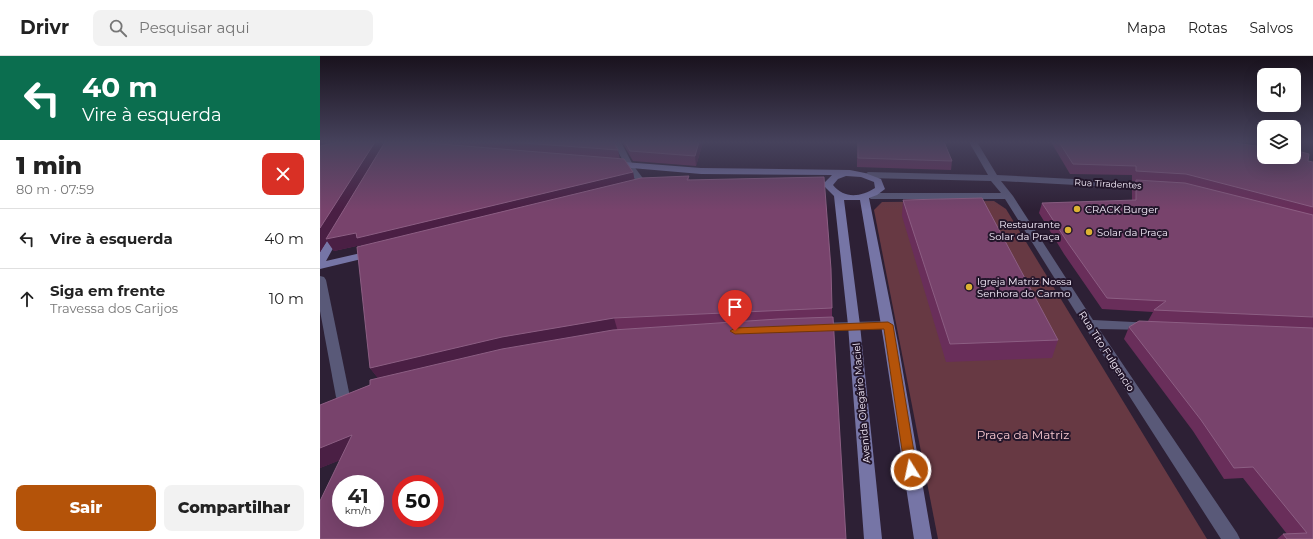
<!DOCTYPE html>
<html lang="pt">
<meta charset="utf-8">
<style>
:root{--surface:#fff;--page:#f2f2f2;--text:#222;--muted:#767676;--line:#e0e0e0;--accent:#b45309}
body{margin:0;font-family:Montserrat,sans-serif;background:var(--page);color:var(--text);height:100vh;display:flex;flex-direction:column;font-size:15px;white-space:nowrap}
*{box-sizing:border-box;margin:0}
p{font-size:13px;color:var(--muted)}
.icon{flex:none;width:22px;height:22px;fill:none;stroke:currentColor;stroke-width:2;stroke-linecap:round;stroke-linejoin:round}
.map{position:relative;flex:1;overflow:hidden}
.side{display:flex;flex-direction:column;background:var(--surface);width:320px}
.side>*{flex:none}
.top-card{background:#0b6e4f;color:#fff;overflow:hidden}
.controls{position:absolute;left:937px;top:12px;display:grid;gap:8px}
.controls a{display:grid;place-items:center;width:44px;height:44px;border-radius:8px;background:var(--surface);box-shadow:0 4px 16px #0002;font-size:20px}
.speed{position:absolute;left:12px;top:419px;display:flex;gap:8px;font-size:20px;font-weight:700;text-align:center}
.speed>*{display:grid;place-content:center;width:52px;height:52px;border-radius:50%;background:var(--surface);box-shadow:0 4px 16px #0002;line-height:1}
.speed small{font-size:10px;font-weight:400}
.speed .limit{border:6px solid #d22;background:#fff;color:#111}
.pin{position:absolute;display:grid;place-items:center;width:34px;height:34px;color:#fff;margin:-41px -17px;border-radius:50% 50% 50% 0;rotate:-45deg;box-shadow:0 0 4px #0007}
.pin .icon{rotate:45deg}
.me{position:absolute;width:44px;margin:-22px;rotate:350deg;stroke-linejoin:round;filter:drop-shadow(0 0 3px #0008)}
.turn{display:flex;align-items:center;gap:14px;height:84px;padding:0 16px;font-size:18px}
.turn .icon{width:52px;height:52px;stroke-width:2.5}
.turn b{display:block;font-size:28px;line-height:34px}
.round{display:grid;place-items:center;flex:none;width:42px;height:42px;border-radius:8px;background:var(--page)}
.head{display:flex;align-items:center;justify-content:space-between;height:68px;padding:0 16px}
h1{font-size:24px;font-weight:800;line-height:30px}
.primary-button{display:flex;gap:8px;margin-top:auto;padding:8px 16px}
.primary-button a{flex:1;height:46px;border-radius:8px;background:var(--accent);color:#fff;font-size:16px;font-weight:800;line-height:46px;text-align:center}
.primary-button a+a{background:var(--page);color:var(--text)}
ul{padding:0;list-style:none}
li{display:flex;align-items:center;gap:12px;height:60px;padding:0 16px;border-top:1px solid var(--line)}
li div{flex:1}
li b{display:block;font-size:15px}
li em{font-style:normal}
header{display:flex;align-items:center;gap:24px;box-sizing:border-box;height:56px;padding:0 20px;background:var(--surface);border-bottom:1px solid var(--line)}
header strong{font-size:19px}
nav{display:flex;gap:22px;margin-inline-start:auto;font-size:14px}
.search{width:280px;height:36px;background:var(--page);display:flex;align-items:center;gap:10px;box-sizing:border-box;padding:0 14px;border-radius:8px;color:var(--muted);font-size:15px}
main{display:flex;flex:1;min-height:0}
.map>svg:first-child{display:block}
</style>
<header>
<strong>Drivr</strong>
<div class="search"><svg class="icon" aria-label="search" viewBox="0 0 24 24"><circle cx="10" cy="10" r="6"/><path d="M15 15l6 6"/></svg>Pesquisar aqui</div>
<nav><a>Mapa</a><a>Rotas</a><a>Salvos</a></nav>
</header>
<main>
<section class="side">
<div class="top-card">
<div class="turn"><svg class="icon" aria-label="left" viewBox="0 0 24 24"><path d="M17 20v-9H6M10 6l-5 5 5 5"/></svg><div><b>40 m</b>Vire à esquerda</div></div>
</div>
<div class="head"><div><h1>1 min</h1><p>80 m · 07:59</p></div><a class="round" style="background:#d93025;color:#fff"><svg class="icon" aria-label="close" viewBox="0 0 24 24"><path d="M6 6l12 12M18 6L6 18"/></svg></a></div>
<ul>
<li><svg class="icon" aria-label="left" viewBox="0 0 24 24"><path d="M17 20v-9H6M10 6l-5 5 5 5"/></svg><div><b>Vire à esquerda</b></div><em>40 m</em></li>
<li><svg class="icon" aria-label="ahead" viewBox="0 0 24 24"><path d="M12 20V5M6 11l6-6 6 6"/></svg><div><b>Siga em frente</b><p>Travessa dos Carijos</p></div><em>10 m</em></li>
</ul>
<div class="primary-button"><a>Sair</a><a>Compartilhar</a></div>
</section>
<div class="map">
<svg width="993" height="483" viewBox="0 0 993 483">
<rect width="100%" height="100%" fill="#2d2035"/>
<polygon fill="#673943" points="674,145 686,153 887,483 618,483 554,154 562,146"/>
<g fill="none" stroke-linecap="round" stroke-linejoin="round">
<g fill="#595978" fill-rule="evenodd">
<polygon points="293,86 301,86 313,109 328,129 326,131 320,131 305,109"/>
<polygon points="649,86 657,86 677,119 830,127 835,130 830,133 681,125 693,140 773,264 833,267 834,270 833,273 828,274 779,273 917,477 920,483 901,483 765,271 685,143 551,143 546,140 551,137 681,137 671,125 548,122 544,119 548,116 668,119"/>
<polygon points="0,220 4,221 6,224 30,341 28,345 23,347 18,345 16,341 0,255"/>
<polygon points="568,265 572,266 574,269 572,272 497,275 492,274 491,271 492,268 497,267"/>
</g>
<g fill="#7675a6" fill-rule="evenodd">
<path d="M291,105L381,112L530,114L545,117L561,123L565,133L557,139L549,142L578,287L612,483H594L564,287L540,144H524L540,269L562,483H544L528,269L514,140L505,131L488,129L483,126L488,123L505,126L512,119L381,118L288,110L287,108L288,106ZM526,120L541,121L554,126L555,132C541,141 524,143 513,129L518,123Z"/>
<polygon points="17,173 22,176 6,205 54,194 59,197 58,199 0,213 0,196 13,174"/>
</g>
</g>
<g fill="#692e5a">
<polygon points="0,86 294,86 298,94 300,103 313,116 314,123 369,120 369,123 512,252 512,261 20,404 0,412 0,349 50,329 58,322 50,312 41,190 41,189 14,195 7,185 0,196"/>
<polygon points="302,86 383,86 376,110 313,105"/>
<polygon points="537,86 624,86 632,105 631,114 537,111"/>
<polygon points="731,86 912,86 914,87 993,106 993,483 957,483 963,478 967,478 923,422 904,423 873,375 804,283 809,271 828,265 833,256 782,253 744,198 719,157 722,147 812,145 812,134 815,125 812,125 812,119 750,118"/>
<polygon points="583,144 738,284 732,302 626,306 582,160"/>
</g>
<g fill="#4a1f44">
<polygon points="0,86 34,86 0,94"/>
<polygon points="55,86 66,86 313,116 315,126 44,194 41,189 14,195 7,185 0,196 0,172"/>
<polygon points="379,86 383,86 376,110 375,100"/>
<polygon points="294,262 298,276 60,325 50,312 182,281"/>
<polygon points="32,379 46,394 0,412 0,392"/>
</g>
<g fill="#78436c" stroke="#8c5e83" fill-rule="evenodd">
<polygon points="19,86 55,86 0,172 0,90"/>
<polygon points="65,86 96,86 304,103 313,116 37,182 36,177 6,183"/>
<polygon points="190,86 294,86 298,94"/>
<polygon points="305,86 379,86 375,100 310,95"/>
<polygon points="538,86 624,86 632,105 538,102"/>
<polygon points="739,86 912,86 914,87 944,91 944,101 974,101 974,94 989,98 988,105 993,106 993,151 866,118 816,115 816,110 753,108"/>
<polygon points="369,120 367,124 504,121 511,213 512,252 294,262 182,281 50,312 37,191 321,122"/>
<polygon points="816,124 865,127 993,159 993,261 834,254 846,245 787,242 748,187 722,147 816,144"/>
<polygon points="662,142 738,284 630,288 583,144"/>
<path d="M513,261L526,483H0V445L32,379L0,392V349L50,329V324L182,293L293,274L458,263ZM21,428H55V462H21ZM81,428H115V462H81Z"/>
<polygon points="819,265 993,272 993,483 967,483 963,478 987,477 933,411 914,412 881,364 809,271"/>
</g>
<linearGradient id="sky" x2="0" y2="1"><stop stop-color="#19121d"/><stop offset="0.56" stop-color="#46425c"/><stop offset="1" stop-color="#46425c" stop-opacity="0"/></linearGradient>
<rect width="993" height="154" fill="url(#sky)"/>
<polygon fill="#b45309" stroke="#753606" points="568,266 573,269 597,414 596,417 591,419 587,417 585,414 564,273 415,278 410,275 415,272"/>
<g fill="#dcb233" stroke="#23162b" stroke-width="1.5">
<circle cx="757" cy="153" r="4"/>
<circle cx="748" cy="174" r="4"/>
<circle cx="769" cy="176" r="4"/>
<circle cx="649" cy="231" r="4"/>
</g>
<g text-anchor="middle" stroke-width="4" stroke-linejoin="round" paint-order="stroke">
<g font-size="9" fill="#f8f0fe" stroke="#23162b">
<text transform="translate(788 128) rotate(3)" y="3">Rua Tiradentes</text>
</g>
<g font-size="10" fill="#f8f0fe" stroke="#23162b" text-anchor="start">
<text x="765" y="157">CRACK Burger</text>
<text x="740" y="172" text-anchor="end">Restaurante<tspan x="740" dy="12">Solar da Praça</tspan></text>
<text x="777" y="180">Solar da Praça</text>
<text x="657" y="229">Igreja Matriz Nossa<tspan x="657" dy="12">Senhora do Carmo</tspan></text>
</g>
<g font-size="10" fill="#f8f0fe" stroke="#23162b">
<text transform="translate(787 295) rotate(57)" y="4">Rua Tito Fulgencio</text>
<text transform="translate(541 347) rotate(-95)" y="4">Avenida Olegário Maciel</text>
</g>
<g font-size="12" fill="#f8c8d0" stroke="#23162b">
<text x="703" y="383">Praça da Matriz</text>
</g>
</g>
</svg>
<div class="controls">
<a><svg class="icon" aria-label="sound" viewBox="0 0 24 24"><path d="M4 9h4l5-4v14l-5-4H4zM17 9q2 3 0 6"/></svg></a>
<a><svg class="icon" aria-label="layers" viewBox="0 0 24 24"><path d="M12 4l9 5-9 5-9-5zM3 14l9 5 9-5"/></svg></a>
</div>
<div class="speed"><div>41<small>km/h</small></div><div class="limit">50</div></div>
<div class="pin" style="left:415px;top:275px;background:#d93025"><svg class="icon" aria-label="arrive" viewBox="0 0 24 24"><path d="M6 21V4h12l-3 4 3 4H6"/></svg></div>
<svg class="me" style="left:591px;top:414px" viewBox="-20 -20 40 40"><circle r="17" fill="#b45309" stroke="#fff" stroke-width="3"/><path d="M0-11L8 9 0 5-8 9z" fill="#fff"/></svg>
</div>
</main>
